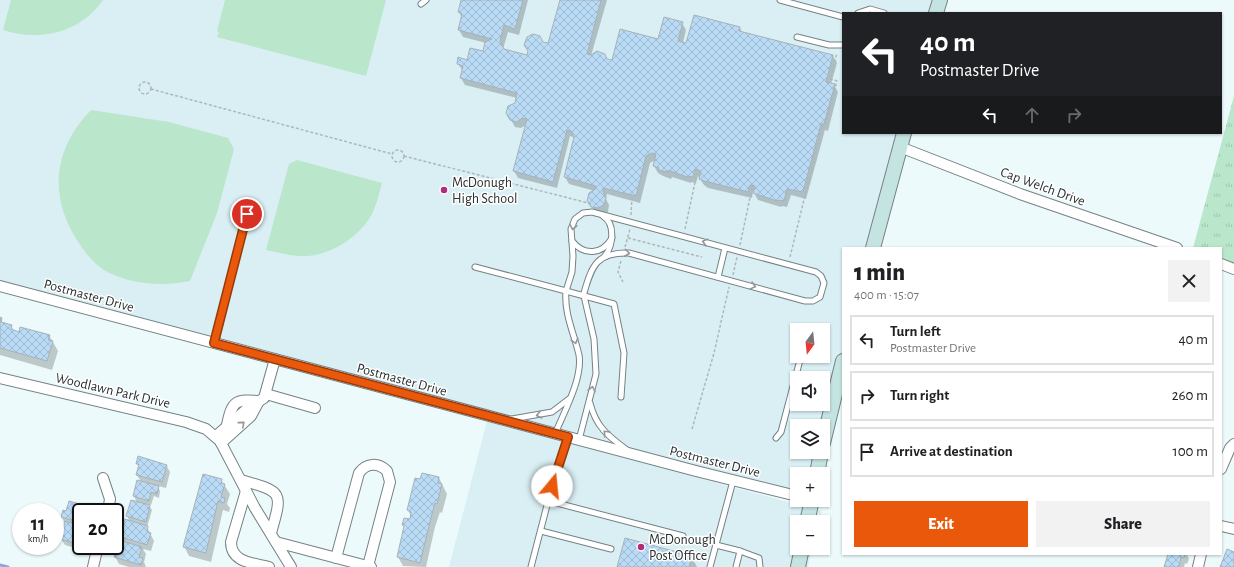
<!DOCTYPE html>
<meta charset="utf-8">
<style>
:root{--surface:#fff;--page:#f2f2f2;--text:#202124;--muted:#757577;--line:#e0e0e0;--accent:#ea580c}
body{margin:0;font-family:"Alegreya Sans",sans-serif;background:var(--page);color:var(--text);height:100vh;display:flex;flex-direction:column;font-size:15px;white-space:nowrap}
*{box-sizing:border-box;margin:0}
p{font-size:13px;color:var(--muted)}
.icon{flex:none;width:22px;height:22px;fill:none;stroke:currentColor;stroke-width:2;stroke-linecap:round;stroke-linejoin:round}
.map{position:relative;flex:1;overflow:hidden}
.sheet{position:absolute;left:842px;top:247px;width:380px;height:308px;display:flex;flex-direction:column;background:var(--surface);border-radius:0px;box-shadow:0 1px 3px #0004}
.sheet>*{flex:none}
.top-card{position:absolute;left:842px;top:12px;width:380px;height:122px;border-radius:0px;box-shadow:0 1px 3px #0004;background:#202124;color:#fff;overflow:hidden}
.needle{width:26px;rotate:195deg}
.tools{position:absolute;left:790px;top:323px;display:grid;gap:8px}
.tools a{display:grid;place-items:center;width:40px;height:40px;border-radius:0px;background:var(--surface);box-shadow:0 1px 3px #0004;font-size:20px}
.speed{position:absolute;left:12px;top:503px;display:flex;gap:8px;font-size:20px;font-weight:700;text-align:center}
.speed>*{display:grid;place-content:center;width:52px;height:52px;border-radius:50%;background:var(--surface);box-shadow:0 1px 3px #0004;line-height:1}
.speed small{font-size:10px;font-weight:400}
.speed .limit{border:2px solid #111;border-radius:6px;background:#fff;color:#111}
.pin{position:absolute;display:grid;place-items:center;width:34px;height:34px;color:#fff;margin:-17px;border:2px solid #fff;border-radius:50%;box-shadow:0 1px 4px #0007}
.me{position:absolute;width:44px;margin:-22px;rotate:17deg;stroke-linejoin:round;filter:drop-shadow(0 0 3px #0008)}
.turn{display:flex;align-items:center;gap:14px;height:84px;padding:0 12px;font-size:18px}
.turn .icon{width:52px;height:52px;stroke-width:2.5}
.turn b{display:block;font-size:28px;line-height:34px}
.lanes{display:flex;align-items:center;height:38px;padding:0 12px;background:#0003;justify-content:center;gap:20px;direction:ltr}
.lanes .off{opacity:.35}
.round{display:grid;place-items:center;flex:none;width:42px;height:42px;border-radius:0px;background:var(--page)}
.head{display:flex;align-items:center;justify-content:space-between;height:68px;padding:0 12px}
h1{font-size:24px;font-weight:800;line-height:30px}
.button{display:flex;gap:8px;margin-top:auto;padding:8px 12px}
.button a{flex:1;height:46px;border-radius:0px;background:var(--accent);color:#fff;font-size:16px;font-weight:800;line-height:46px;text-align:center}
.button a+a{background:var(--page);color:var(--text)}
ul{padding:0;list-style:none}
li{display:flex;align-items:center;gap:12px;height:50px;margin:0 8px 6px;padding:0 4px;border:2px solid var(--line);border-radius:0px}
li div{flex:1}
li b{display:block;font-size:15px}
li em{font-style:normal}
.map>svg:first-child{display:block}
</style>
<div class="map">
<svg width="1234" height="567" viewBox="0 0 1234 567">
<defs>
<pattern id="park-tufts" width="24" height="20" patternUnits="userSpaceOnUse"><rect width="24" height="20" fill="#bae6cc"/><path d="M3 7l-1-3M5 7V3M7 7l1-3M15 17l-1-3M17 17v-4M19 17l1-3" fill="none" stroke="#a0c6b0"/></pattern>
<pattern id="building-cross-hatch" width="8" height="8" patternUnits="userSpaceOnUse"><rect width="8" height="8" fill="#b9dbf5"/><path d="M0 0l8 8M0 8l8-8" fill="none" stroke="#9fbcd2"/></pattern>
</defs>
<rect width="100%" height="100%" fill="#edfafc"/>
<g fill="#d9eff4" fill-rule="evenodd">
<path d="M0,0H939L936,13H843V133H904L873,248H843V361L823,426H797V452H821L817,474H797V496L0,286ZM797,330H823V356H797ZM797,378H823V404H797Z"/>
<polygon points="487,421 822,511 819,522 797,522 797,548 812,548 808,567 449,567"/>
</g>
<g fill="#bae6cc">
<path d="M11,0H103C80,33 40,42 3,30Z"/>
<polygon points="225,0 386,0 366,76 217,37 219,32 217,31"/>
<path d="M91,110L169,122L228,138L234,149L217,213L190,281C164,286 136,285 112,274C99,269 88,257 81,246C48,200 52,150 91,110Z"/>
<path d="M297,160L382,183C379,193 377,203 373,212C362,235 333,254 308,256C294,257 280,253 266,250L289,164Z"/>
</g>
<polygon fill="url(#park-tufts)" points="1234,96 1234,265 1221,260 1221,248 1193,248"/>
<g fill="#0003">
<polygon points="462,0 528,0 519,35 508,32 503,49 528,56 542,43 549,44 560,0 607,0 591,56 608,61 612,62 659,40 682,23 686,30 683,43 687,44 740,28 742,32 833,56 837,63 831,84 834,85 838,92 828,131 825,130 806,199 791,195 787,207 782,206 781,207 758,200 753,191 752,198 708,188 704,185 698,176 696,183 691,182 691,183 672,177 671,179 663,176 658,173 654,166 655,160 650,163 640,203 607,194 606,199 609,205 608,212 602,215 596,213 588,200 595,191 569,184 565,177 575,138 570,136 557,188 518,178 514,171 526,125 521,128 515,127 511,120 517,98 465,85 461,78 463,71 458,64 484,52 486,43 463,37 459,30 462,18 459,12"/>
<polygon points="0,319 4,324 11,326 14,331 49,335 58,351 52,370 0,355"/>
<polygon points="137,463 166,465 170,472 166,488 158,486 160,491 159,498 154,496 151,505 148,504 152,510 147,527 154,541 151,551 143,549 146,554 144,562 146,567 129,567 119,564 115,557 122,542 119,536 125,521 130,522 127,516 137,503 134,496 141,482 137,475 139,467"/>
<polygon points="439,478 447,494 442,513 440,512 435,527 426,567 403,566 398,557 405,527 403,525 410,520 411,516 408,510 421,480"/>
<polygon points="221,480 230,494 227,504 230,508 229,512 223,510 211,562 189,556 184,546"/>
<polygon points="94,509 95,512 81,512 81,546 90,546 88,552 65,545 61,539 65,523 62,517 67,512"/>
<polygon points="1169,554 1187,554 1189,559 1187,564 1185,563 1184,567 1165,567"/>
<polygon points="692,557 697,567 618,567"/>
</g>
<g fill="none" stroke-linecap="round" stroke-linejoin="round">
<polyline stroke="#8fa5de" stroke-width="3" points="0,565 8,567"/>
</g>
<g fill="url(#building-cross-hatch)" stroke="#a8b1b8">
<polygon points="461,0 523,0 515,29 504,25 500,41 504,49 527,55 528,51 524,45 527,37 533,34 540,36 543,42 548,43 560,0 601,0 587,54 591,55 597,51 605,54 607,59 612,60 620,29 658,39 664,17 683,22 678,41 686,43 694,15 740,27 739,31 833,55 826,82 835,84 824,124 821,124 803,192 787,189 784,201 778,200 777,201 753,193 755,186 750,185 748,192 704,181 699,179 701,171 695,169 693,177 688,176 687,177 668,170 668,172 658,170 659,168 653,166 656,154 652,153 646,156 636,196 603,188 603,192 606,198 604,205 598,208 591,207 587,201 589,193 595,189 596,186 564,177 574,137 571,131 567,130 553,182 513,171 527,119 522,118 517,122 510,120 506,113 508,106 515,103 517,93 460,78 463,66 457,64 458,57 467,60 470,48 483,51 485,42 492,39 458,30 462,14 458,12"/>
<polygon points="0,317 2,318 1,322 12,325 11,329 19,332 20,327 50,335 48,340 53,341 47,361 0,348"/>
<polygon points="138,456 167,465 162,482 136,475 139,464 136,464"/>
<polygon points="422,473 439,477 438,483 442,484 437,504 435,503 431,518 420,563 397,557 404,526 402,525 404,518 410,519 411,512 407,510 415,478 420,479"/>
<polygon points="203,474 222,479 221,483 225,484 221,497 225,498 224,503 218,501 206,553 183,547"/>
<polygon points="137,480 159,486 157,494 151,492 149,501 133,496"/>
<polygon points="131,500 150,505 146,522 126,516"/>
<polygon points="69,501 94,508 93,512 81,512 81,523 61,517 63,510 66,511"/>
<polygon points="125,519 148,526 147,532 151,533 147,545 118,536"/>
<polygon points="65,521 81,526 81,545 60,539"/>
<polygon points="625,538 692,556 689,567 617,567"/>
<polygon points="119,540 142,547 139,557 143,558 141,565 114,557"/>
<polygon points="1227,549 1234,552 1234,567 1220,567"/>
<polygon points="1168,554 1185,554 1184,558 1181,557 1179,567 1164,567"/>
</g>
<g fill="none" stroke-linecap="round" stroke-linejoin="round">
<defs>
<g id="lane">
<polyline points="780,0 843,17"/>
<polyline points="421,4 426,0"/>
<polyline points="858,13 870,9 884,13"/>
<polyline points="797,37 829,45 843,45"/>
<path d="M603,216C616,224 613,247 604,257"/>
<path d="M572,241C584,256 602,255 612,238"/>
<path d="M475,267L566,291C564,314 574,333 579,355C583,378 564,412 555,434"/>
<polyline points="718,277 725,248"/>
<polyline points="802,329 803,330"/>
<polyline points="214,343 247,214"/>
<path d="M590,403C596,427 608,436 627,450"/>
<polyline points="512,419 552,412 569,399"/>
<polyline points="776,438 781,432 801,356"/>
<path d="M579,440L596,374L594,339L584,296V293C592,265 597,252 629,253L805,301H813L820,297L824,283L821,276L816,272L592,212L583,213L575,219L571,229L573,256L572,272L566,291L614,304L624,353L621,397"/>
<polyline points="549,501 683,536"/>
<polyline points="541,531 611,549"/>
<polyline points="716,545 740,551 736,567"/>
<polyline points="740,551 759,558 760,567"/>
<polyline points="531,567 552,486 568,437"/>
<polyline points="710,567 733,481"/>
</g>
<g id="street">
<polyline points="900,147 1020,194 1177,248"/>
<polyline points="1221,264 1234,269"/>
<polyline points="0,286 696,471 797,496"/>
<polyline points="0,378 186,422 206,429 220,441 255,508 291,567"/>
<polyline points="266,394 315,408"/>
<path d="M227,425C232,401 235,399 259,401"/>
<polyline points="216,436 247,409 264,398 275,359"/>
<polyline points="221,443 251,416 259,401"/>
<polyline points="1221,469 1230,448 1234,444"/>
<polyline points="103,478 110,499 108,512"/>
<path d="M241,480C283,492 283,491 271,533"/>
<path d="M246,491L231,542C231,563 254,563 269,567"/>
<polyline points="1221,526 1234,529"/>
<polyline points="276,542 371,567"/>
<path d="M336,558L359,473C366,463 378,462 387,471L390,482L368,566"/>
<polyline points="93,567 98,546"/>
<polyline points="1198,567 1201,554"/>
</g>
<g id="secondary">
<polyline points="936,13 940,0"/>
<polyline points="873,248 904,133"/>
<polyline points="823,443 843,361"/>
<polyline points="817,474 821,452"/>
<polyline points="807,522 812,500"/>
<polyline points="798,567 802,548"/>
</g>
</defs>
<use href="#lane" stroke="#768284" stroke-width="7"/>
<use href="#street" stroke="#768284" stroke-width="12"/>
<use href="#secondary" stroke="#768284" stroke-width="16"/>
<g stroke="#adb7b9" stroke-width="1.5" stroke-dasharray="3 2" stroke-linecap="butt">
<circle cx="145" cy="88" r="6"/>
<polyline points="151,89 392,154"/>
<circle cx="398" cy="156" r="6"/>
<polyline points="404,156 592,204"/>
<polyline points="631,215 632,197"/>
<polyline points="685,229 697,173"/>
<polyline points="628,238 702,257"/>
<polyline points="740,245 752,188"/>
<polyline points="625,247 630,229"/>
<polyline points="790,257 822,126 825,127 837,81 830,79 837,53"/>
<polyline points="621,261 618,272 623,282"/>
<polyline points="733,275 737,257"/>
<polyline points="692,429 714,353 729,287"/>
</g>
<use href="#lane" stroke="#fff" stroke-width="5"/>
<use href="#street" stroke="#fff" stroke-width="10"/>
<use href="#secondary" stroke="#c4e4e1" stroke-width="14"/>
</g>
<defs><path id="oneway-chevron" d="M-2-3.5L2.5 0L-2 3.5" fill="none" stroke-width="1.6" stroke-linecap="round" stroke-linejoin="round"/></defs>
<g stroke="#949697">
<use href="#oneway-chevron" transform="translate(573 227) rotate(102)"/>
<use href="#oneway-chevron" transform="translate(705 242) rotate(-165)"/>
<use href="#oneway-chevron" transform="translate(627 253) rotate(6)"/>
<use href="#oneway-chevron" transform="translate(753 286) rotate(15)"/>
<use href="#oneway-chevron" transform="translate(575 341) rotate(74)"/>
<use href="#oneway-chevron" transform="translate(592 389) rotate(-78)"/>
<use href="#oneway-chevron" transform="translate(539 415) rotate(167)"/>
<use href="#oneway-chevron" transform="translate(242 424) rotate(-41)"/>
<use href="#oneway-chevron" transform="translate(606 433) rotate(-133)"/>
</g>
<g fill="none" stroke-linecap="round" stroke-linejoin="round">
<defs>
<polyline id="route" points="247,214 214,343 568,437 552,486"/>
</defs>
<use href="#route" stroke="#983908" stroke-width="10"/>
<use href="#route" stroke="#ea580c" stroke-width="7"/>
</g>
<g fill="#af2d79" stroke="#fff" stroke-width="1.5">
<circle cx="444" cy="190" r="4"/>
<circle cx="641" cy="547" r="4"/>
</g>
<g text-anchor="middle" stroke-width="3" stroke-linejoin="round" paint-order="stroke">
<g font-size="14" fill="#292e2f" stroke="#fff" text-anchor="start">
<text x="452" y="187">McDonugh<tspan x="452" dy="16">High School</tspan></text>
<text x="649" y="544">McDonough<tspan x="649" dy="16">Post Office</tspan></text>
</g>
<g font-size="14" fill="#292e2f" stroke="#fff">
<text transform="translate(1043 186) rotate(20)" y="5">Cap Welch Drive</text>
<text transform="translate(89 295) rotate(15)" y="5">Postmaster Drive</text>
<text transform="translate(402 379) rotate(15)" y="5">Postmaster Drive</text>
<text transform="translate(113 390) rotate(13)" y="5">Woodlawn Park Drive</text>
<text transform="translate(715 461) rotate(14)" y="5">Postmaster Drive</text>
</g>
</g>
</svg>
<div class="tools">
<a><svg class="needle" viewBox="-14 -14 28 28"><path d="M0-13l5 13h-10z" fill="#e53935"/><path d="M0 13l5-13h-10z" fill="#757577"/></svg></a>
<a><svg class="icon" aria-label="sound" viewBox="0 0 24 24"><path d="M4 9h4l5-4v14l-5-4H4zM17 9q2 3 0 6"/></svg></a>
<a><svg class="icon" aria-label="layers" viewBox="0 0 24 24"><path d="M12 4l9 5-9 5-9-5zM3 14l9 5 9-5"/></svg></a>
<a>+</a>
<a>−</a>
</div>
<div class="speed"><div>11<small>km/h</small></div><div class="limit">20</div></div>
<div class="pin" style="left:247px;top:214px;background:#d93025"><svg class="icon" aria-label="arrive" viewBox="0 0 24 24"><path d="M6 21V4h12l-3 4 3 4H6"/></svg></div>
<svg class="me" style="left:552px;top:486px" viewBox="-20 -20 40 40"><circle r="19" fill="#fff"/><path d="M0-13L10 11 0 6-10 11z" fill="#ea580c"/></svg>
<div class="top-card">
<div class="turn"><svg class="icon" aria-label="left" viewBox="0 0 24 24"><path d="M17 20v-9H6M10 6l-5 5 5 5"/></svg><div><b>40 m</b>Postmaster Drive</div></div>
<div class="lanes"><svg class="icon" aria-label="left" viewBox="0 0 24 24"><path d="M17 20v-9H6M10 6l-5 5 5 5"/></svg><svg class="icon off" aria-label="ahead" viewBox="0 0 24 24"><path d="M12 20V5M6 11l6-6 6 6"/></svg><svg class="icon off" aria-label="right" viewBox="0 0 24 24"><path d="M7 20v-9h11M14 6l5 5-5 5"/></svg></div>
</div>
<section class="sheet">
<div class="head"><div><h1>1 min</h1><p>400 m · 15:07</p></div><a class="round"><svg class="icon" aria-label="close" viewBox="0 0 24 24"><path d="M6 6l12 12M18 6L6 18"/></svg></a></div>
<ul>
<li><svg class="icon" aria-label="left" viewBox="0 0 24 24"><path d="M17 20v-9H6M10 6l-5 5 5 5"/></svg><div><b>Turn left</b><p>Postmaster Drive</p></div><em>40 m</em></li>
<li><svg class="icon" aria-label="right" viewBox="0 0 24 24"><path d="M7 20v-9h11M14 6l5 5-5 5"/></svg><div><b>Turn right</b></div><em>260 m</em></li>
<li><svg class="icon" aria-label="arrive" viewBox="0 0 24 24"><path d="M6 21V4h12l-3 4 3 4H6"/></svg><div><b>Arrive at destination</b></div><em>100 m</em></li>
</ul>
<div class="button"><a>Exit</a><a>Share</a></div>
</section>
</div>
